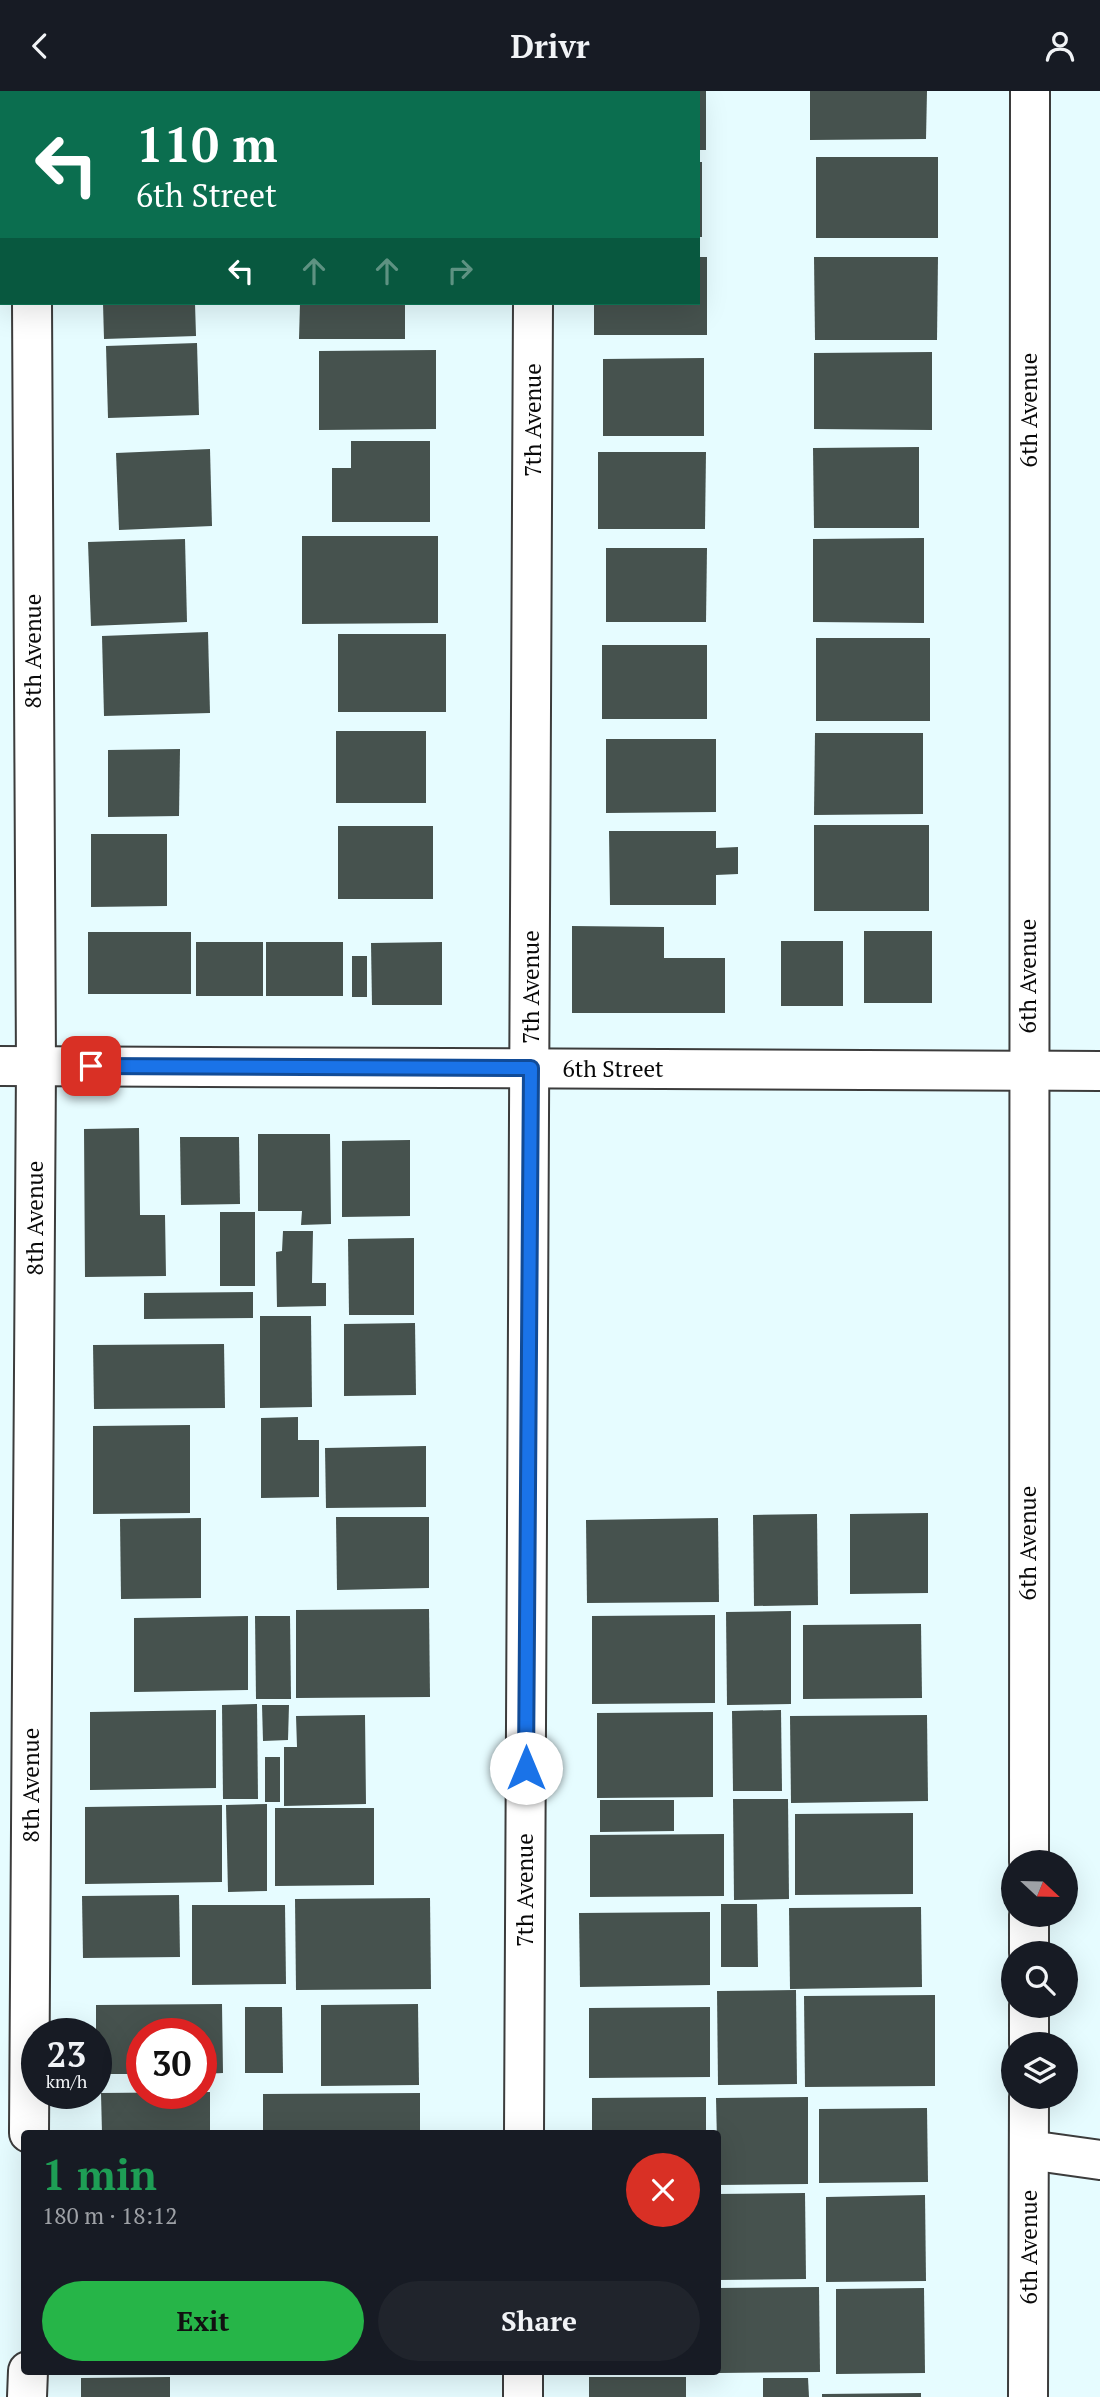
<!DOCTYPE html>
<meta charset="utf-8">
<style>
:root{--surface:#171b24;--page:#20242c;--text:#f1f3f6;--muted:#9ea1a6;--accent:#26b548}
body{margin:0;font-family:"PT Serif",serif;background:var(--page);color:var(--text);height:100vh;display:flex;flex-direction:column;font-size:26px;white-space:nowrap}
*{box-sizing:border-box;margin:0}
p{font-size:23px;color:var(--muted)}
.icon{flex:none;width:38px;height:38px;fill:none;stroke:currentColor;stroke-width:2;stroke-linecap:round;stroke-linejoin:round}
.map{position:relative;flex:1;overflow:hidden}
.side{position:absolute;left:21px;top:2039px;width:700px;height:245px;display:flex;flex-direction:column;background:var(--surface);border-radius:7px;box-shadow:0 7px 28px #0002}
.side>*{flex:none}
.hud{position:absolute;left:0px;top:0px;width:700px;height:214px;box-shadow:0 7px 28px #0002;background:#0b6e4f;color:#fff;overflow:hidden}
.needle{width:46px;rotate:112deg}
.fabs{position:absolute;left:1001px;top:1759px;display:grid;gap:14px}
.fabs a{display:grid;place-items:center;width:77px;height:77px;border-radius:50%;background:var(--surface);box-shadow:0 7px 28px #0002;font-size:35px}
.speed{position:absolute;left:21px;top:1927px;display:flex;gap:14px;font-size:35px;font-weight:700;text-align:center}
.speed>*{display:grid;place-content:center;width:91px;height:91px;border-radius:50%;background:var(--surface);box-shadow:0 7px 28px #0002;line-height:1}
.speed small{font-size:18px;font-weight:400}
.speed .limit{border:10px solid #d22;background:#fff;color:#111}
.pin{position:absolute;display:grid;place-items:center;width:60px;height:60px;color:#fff;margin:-30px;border-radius:14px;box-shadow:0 4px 10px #0006}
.me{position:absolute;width:77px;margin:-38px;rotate:0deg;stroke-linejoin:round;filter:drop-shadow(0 0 5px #0008)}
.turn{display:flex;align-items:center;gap:24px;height:147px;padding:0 21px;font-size:32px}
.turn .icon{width:91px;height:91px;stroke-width:2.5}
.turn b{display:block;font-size:49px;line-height:60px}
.lanes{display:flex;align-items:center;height:66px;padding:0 21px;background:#0003;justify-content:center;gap:35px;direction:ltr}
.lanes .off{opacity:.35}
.round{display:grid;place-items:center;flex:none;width:74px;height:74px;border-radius:37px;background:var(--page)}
.summary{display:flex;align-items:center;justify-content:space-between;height:119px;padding:0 21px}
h1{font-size:42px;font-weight:700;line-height:52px;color:#1e9e55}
.action{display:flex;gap:14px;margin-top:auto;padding:14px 21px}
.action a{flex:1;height:80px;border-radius:42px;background:var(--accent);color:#111;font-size:28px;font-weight:700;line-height:80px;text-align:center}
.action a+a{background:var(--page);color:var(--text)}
header{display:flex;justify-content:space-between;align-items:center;height:91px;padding:0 21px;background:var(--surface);font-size:32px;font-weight:700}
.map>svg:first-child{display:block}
</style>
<header><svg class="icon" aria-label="back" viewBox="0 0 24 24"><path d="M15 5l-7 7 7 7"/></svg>Drivr<svg class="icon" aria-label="person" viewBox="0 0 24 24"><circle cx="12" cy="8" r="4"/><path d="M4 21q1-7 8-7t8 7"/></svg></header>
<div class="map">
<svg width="1100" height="2306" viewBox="0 0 1100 2306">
<rect width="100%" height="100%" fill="#e6fcff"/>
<g fill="#46524e">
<rect x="698" y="0" width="8" height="59"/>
<polygon points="810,0 927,0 926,48 810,49"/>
<rect x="816" y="66" width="122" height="81"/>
<rect x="698" y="71" width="4" height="75"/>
<polygon points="698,166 707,166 707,244 594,244 594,212 698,212"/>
<polygon points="814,166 938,166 937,249 815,249"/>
<polygon points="103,212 195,212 196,245 104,248"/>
<polygon points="300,212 405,212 405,248 299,248"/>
<polygon points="197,252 199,324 108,327 106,255"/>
<polygon points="436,259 436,338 319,339 319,260"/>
<polygon points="932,261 932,339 814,338 814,262"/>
<polygon points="704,267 704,345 603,345 603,268"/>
<polygon points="351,350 430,350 430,431 332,431 332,377 351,377"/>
<polygon points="919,356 919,437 814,437 813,357"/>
<polygon points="210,358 212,435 119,439 116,362"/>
<polygon points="598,361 706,361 705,438 598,438"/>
<polygon points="302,445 438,445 438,532 302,533"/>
<polygon points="924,447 924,532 813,531 813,448"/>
<polygon points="185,448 187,531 91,535 88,451"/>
<polygon points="606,457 707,457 706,531 606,531"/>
<polygon points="208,541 210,622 104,625 102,545"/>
<rect x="338" y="543" width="108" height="78"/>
<rect x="816" y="547" width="114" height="83"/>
<rect x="602" y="554" width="105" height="74"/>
<rect x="336" y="640" width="90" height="72"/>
<polygon points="815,642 923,642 923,723 814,724"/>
<polygon points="606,648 716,648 716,721 606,722"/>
<polygon points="180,658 179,725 108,726 108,659"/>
<rect x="814" y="734" width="115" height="86"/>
<rect x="338" y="735" width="95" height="73"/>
<polygon points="609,740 716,740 716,757 738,756 738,783 716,784 716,814 610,814"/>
<polygon points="91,743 167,743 167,815 91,816"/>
<polygon points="572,835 664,836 664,867 725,867 725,922 572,922"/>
<rect x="864" y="840" width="68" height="72"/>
<rect x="88" y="841" width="103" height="62"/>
<rect x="781" y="850" width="62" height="65"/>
<rect x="196" y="851" width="67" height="54"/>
<rect x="266" y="851" width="77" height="54"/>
<polygon points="442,851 442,914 372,914 371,852"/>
<rect x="352" y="865" width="15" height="41"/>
<polygon points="139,1037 140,1124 165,1124 166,1185 85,1186 84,1038"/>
<polygon points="258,1043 330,1043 331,1133 301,1134 302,1120 258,1120"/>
<polygon points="180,1046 239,1046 240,1113 181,1114"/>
<polygon points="410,1049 410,1125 342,1126 342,1050"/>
<rect x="220" y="1121" width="35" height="74"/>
<polygon points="283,1140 313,1140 312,1192 326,1192 326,1215 277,1216 276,1161 282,1160"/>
<polygon points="414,1147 414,1224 349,1224 348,1148"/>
<polygon points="253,1201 253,1227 144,1228 144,1202"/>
<polygon points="260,1225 311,1225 312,1316 260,1317"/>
<polygon points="415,1232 416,1304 344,1305 344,1233"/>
<polygon points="224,1253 225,1317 94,1318 93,1254"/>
<polygon points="298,1326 298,1349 319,1349 319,1406 261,1407 261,1327"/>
<polygon points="190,1334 190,1422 93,1423 93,1335"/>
<polygon points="426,1355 426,1416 326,1417 325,1357"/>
<polygon points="928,1422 928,1502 850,1503 850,1423"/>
<polygon points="817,1423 818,1514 754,1515 753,1424"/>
<polygon points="336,1426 429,1426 429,1497 337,1499"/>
<polygon points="201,1427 201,1507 121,1508 120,1428"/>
<polygon points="718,1427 719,1511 587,1512 586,1429"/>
<polygon points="429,1518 430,1606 296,1607 296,1519"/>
<polygon points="791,1520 791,1613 727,1614 726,1521"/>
<polygon points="715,1524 715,1612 592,1613 592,1525"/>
<polygon points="248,1525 248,1599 134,1601 134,1527"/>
<polygon points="255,1525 290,1525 291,1608 256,1608"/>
<polygon points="921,1533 922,1607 803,1608 803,1534"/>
<polygon points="257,1613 258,1708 223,1708 222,1614"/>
<polygon points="262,1614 289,1614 288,1649 263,1650"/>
<polygon points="216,1619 216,1697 90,1699 90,1621"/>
<polygon points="781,1619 782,1700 733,1700 732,1620"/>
<polygon points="713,1621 713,1706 597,1707 597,1622"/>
<polygon points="365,1624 366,1713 284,1715 284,1656 297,1656 296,1625"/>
<polygon points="927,1624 928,1710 791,1712 790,1625"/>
<rect x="265" y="1666" width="15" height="45"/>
<polygon points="733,1708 788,1708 789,1808 734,1809"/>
<polygon points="600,1709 674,1709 674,1740 600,1741"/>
<polygon points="267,1713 267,1800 228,1801 226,1714"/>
<polygon points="222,1714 222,1791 85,1793 85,1716"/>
<polygon points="275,1717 374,1717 374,1794 275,1795"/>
<polygon points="913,1722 913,1803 795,1804 795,1723"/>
<polygon points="724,1743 724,1805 590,1806 590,1744"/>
<polygon points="179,1804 180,1866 83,1867 82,1805"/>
<polygon points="430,1807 431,1898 296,1899 295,1808"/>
<polygon points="721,1813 757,1813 758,1876 721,1876"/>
<polygon points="192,1814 285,1814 286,1893 192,1894"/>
<polygon points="921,1816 922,1896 790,1898 789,1817"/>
<polygon points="710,1821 710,1894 580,1896 579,1822"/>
<polygon points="796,1899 797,1993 718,1994 717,1900"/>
<polygon points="935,1904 935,1995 805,1996 804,1905"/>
<polygon points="222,1913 223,1982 201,1983 201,1942 142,1942 142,1983 96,1983 96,1914"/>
<polygon points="418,1913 419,1994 321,1995 321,1914"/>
<polygon points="245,1916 282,1916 283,1982 245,1982"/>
<polygon points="710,1916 710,1986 589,1987 589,1917"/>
<polygon points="210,2001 210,2042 102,2042 101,2002"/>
<polygon points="420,2002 420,2042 263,2042 263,2003"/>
<polygon points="706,2006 706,2042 592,2042 592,2007"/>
<polygon points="808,2006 808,2093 718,2094 716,2007"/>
<polygon points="927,2017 928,2091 819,2092 819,2018"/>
<polygon points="805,2102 806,2188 718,2189 718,2103"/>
<polygon points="925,2104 926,2190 826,2191 826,2106"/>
<polygon points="819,2196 820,2281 718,2282 718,2197"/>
<polygon points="924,2197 925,2282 836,2283 836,2198"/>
<polygon points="170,2286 170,2306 81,2306 81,2287"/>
<rect x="589" y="2286" width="97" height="20"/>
<polygon points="763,2287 808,2287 809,2306 763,2306"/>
<polygon points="921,2302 921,2306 822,2306 822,2303"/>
</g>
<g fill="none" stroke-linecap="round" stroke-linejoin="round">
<defs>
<g id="minor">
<polyline points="32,2 32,0"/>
<polyline points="534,2 534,0"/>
<polyline points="0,975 1100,980"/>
<polyline points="1029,1771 1030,0"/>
<polyline points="1029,1824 1029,1862"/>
<polyline points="1029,1953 1029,1914"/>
<polyline points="29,2042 36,975 32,212"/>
<polyline points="524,2042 533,212"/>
<polyline points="1029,2059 1100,2069"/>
<polyline points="27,2306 28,2280"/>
<polyline points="523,2306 523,2280"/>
<polyline points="1028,2306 1029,2006"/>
</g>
</defs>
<use href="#minor" stroke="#3c3c3c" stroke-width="42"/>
<use href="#minor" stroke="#fff" stroke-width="38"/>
</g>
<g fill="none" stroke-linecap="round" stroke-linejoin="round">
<defs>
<polyline id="route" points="91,975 531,977 526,1677"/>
</defs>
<use href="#route" stroke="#114b97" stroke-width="18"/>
<use href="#route" stroke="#1a73e8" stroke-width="12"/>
</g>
<g text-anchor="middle" stroke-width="7" stroke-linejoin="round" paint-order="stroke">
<g font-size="23" fill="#090909" stroke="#fff">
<text transform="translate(1029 319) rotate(-90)" y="8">6th Avenue</text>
<text transform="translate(533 329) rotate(-90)" y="8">7th Avenue</text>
<text transform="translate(33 560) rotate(-90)" y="8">8th Avenue</text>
<text transform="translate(1028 885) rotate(-90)" y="8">6th Avenue</text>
<text transform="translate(531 896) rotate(-90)" y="8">7th Avenue</text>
<text x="613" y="986">6th Street</text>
<text transform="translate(35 1127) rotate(-90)" y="8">8th Avenue</text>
<text transform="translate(1028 1452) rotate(-90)" y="8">6th Avenue</text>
<text transform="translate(31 1694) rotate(-90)" y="8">8th Avenue</text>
<text transform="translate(525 1799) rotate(-90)" y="8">7th Avenue</text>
<text transform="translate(1029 2156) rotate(-90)" y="8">6th Avenue</text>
</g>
</g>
</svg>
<div class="fabs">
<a><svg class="needle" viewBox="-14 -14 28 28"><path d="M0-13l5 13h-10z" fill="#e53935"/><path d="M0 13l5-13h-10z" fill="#9ea1a6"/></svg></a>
<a><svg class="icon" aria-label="search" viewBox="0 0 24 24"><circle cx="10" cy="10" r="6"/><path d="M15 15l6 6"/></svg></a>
<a><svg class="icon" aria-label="layers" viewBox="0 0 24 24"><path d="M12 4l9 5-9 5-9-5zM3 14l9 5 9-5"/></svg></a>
</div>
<div class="speed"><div>23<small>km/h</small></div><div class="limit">30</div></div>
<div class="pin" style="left:91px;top:975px;background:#d93025"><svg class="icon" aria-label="arrive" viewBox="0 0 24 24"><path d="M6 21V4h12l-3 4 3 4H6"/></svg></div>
<svg class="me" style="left:526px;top:1677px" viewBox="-20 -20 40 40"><circle r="19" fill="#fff"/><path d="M0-13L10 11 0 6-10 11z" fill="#1a73e8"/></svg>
<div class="hud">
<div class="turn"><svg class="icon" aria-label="left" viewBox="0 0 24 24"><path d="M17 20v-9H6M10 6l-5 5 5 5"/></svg><div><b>110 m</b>6th Street</div></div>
<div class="lanes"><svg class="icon" aria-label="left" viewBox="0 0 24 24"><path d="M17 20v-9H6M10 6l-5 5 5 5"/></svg><svg class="icon off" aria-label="ahead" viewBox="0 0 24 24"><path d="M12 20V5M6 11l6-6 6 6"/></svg><svg class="icon off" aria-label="ahead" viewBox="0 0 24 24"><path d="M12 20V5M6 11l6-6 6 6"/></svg><svg class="icon off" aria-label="right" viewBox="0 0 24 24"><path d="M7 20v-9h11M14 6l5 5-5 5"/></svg></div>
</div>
<section class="side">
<div class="summary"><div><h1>1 min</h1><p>180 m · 18:12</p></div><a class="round" style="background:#d93025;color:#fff"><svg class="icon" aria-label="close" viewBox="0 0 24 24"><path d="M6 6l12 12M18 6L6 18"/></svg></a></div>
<div class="action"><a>Exit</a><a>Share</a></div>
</section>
</div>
